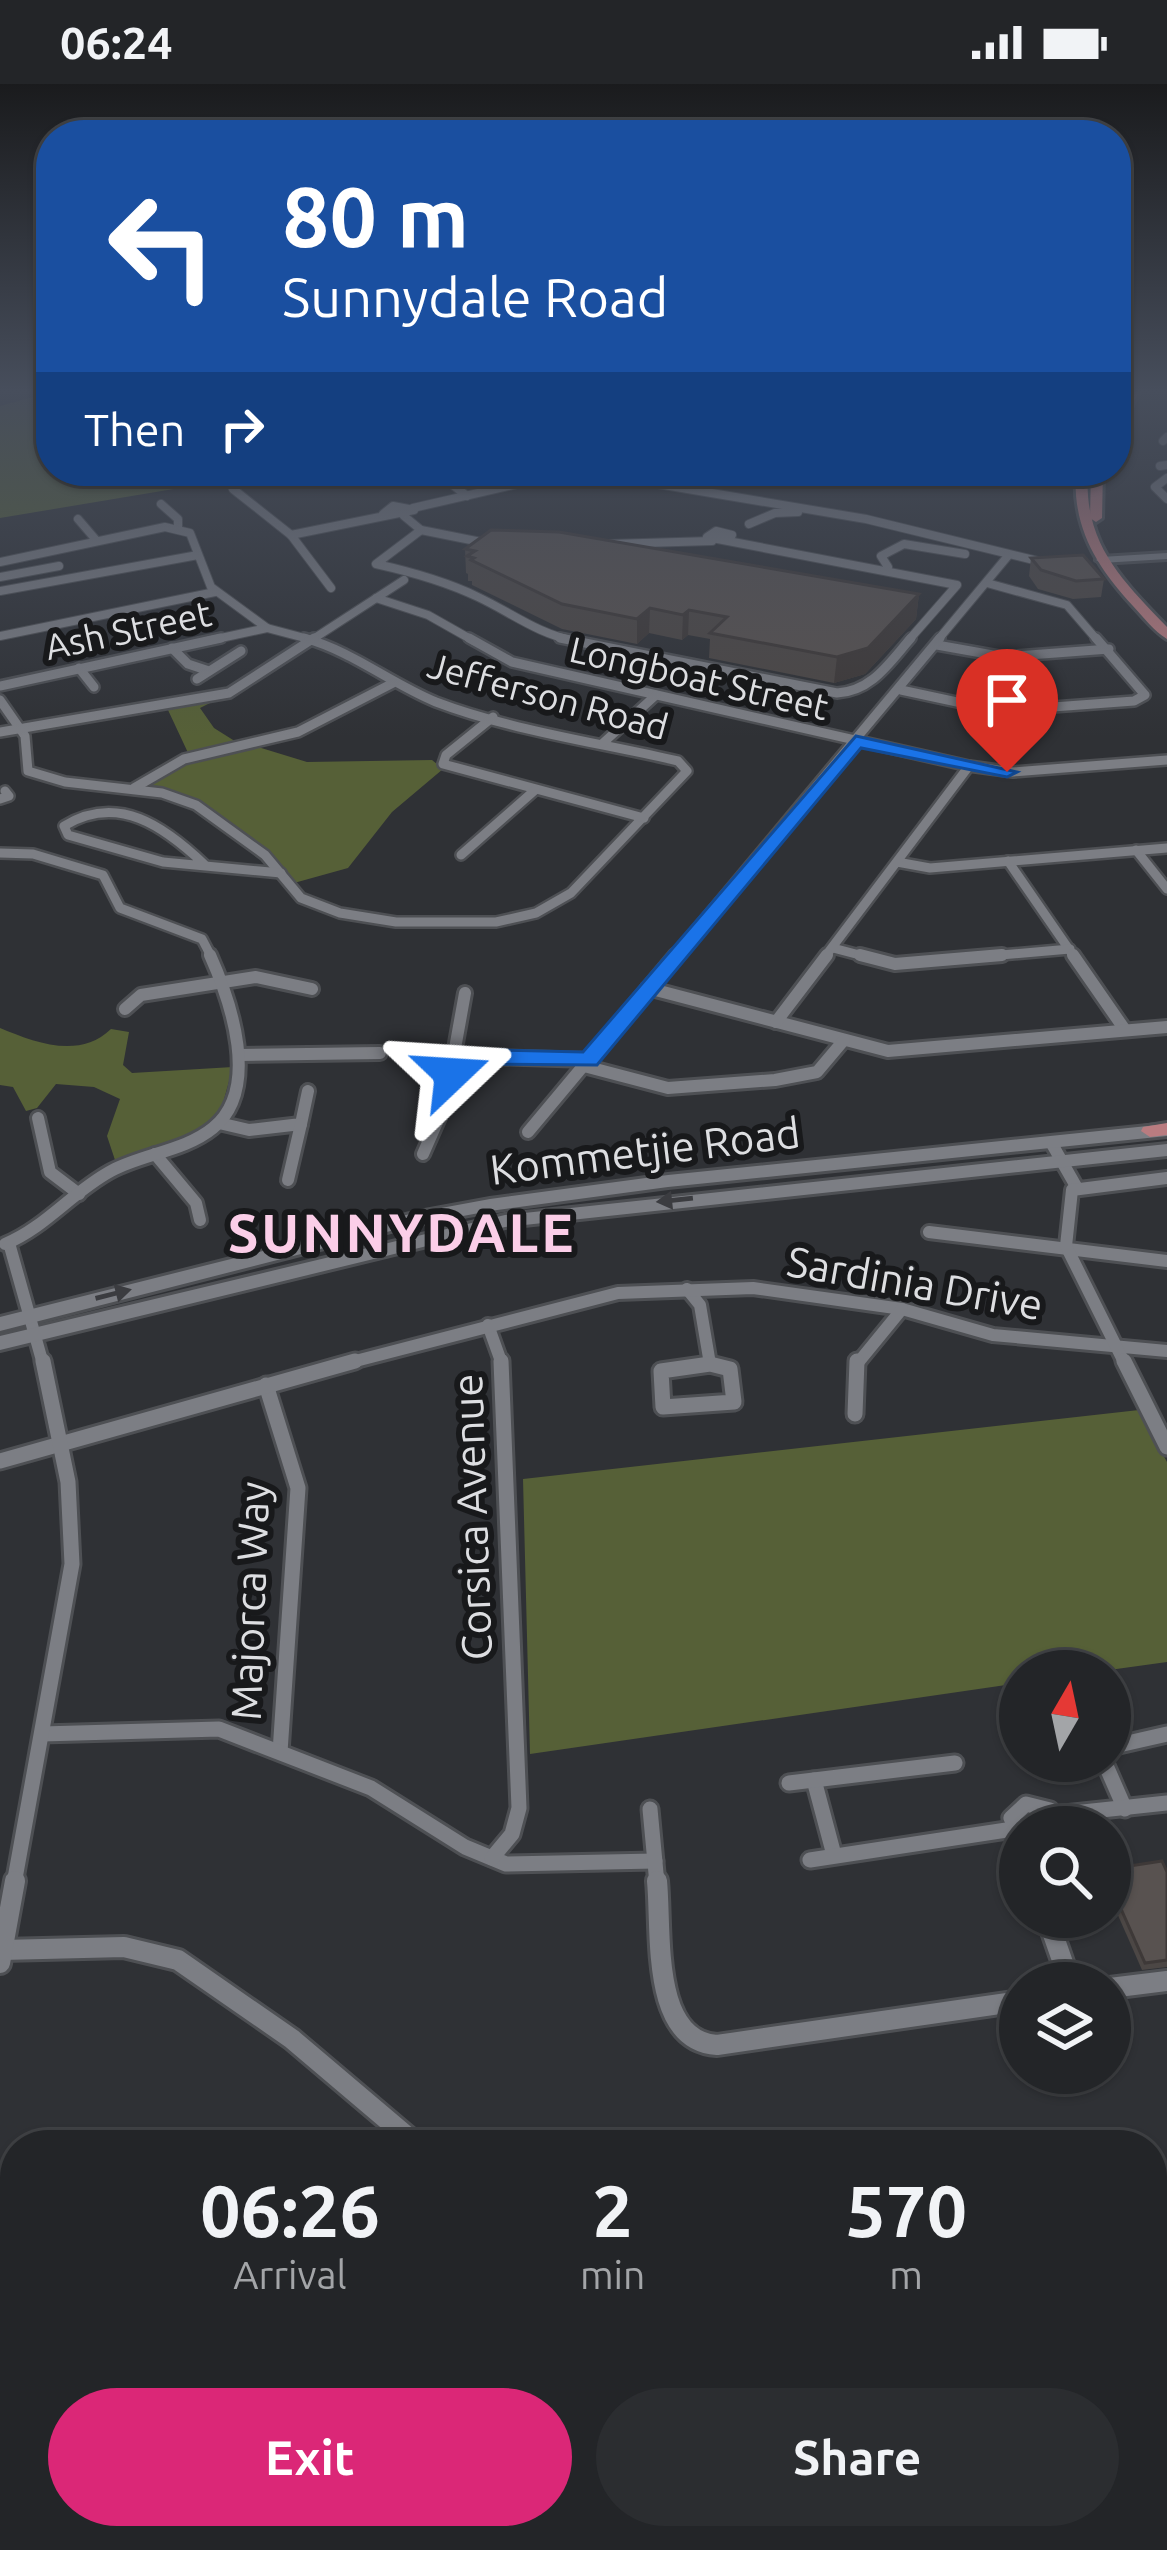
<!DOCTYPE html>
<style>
:root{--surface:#232528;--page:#2b2d30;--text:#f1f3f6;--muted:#a3a5a8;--line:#404245;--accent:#db2777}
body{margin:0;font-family:Ubuntu,sans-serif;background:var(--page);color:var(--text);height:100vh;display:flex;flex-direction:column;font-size:45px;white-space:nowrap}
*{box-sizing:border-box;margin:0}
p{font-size:39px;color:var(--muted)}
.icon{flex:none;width:66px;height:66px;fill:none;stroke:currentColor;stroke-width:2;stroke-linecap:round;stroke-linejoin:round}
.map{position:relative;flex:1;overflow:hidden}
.details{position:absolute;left:0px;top:2046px;width:1167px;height:420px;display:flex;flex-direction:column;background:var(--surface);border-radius:48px 48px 0 0;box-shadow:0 3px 9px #0004,0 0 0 3px var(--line)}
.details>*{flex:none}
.banner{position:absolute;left:36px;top:36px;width:1095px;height:366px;border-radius:48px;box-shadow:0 3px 9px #0004,0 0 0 3px var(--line);background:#1a4fa0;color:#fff;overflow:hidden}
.needle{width:78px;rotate:9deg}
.fabs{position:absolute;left:999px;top:1566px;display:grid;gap:24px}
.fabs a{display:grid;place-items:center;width:132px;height:132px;border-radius:50%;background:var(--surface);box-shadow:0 3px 9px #0004,0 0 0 3px var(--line);font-size:60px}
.pin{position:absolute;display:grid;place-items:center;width:102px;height:102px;color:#fff;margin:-123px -51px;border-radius:50% 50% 50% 0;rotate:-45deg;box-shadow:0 0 12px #0007}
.pin .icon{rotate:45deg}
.me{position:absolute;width:132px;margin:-66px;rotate:70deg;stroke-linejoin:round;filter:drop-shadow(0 0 9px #0008)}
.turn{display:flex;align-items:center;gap:42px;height:252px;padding:0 48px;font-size:54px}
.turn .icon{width:156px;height:156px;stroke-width:2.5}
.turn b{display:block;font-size:84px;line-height:102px}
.then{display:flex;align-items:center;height:114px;padding:0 48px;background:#0003;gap:24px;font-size:45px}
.eta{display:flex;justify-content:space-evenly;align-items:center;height:204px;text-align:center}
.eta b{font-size:72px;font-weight:600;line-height:84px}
.cta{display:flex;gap:24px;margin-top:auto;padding:24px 48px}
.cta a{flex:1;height:138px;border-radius:72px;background:var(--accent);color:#fff;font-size:48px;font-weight:600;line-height:138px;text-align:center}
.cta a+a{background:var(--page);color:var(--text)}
.status{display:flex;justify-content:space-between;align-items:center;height:84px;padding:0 60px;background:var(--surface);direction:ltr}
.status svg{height:33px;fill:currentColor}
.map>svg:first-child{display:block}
</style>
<div class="status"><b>06:24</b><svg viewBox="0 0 49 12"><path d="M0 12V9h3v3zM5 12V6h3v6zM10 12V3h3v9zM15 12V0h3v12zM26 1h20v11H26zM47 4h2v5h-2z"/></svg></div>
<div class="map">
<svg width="1167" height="2466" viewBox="0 0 1167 2466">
<rect width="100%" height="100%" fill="#2f3135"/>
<g fill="#566037">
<polygon points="51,308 51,387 282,387 0,434 0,322"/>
<polygon points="216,616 200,624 214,644 241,661 190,673 168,626"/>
<polygon points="258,663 307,678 432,676 443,685 392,728 348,784 294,799 269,768 214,727 144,699 162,683"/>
<path d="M0,944C34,958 79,976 111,945L129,948L123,981L132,989L233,983L220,1030L201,1045L116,1079L107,1052L120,1015L94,1003L56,1000L37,1024L26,1027L13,1003L0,1001Z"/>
<polygon points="1139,1326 1167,1378 1167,1578 1102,1587 1020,1587 1020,1599 530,1670 523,1395"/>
</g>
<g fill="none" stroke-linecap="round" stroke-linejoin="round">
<defs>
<g id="minor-far4">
<polyline points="1163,357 1167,353"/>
<polyline points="1160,382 1167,381"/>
<polyline points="435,387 467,412"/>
<polyline points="502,387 523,400"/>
<polyline points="581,387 866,435 1046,479"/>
<polyline points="1167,394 1155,403 1167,415"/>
<polyline points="682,403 703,387"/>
<polyline points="233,405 291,451 331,504"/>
<polyline points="161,420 178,435 178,443"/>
<polyline points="413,424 573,387"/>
<polyline points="404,432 421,446 491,460"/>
<polyline points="78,435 96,456"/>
<polyline points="749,440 775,429 798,428"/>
<path d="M421,446L376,480C412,488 445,497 478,513C512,529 538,550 575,557"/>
<polyline points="291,451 414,426 393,422 383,430"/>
<polyline points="732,451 716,447 707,453 957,501 908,557"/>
<polyline points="609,460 712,457"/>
<polyline points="0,478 165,443 190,449 211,503 267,544 316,557"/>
<polyline points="888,483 881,472 904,460 965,470"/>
<polyline points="0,493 59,482"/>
<polyline points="987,499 1067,521 1098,557"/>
<polyline points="0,507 198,471"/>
<polyline points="376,514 428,531 474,557"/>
<polyline points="0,552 215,508"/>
<polyline points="207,557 267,544"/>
<polyline points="310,557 404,496"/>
<polyline points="937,557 1007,473"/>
</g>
<g id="minor-far3">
<polyline points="469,554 512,578 969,682 1013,688 1167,676"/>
<path d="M560,554L837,609C872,607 889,579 911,554"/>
<polyline points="937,561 1004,573 1109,565"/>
<polyline points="172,564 188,580 209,587"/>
<polyline points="79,584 94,603"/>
<polyline points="197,595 241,567"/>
<polyline points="0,602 221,554"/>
<polyline points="901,606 999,627 1134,617 1145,611 1096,554"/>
<path d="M0,616L25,652L28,687L65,698L162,709L196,721L265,771L301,814L340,829L396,838H496L536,829L571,809L687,687L678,677C601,659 509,646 436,618C390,599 352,567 304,554"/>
<polyline points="493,633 446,671 443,680 644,734"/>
<polyline points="0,648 229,609 314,554"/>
<polyline points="603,659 656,611"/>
<polyline points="134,704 184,675 298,648 393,599"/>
<polyline points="0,715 9,712 5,707"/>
<polyline points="1136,766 1167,805"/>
<polyline points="0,769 33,770 103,791 120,824 202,855 212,874"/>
<polyline points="461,771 535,706"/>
<polyline points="1008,777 1075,874"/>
<polyline points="897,778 930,784 1167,764"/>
<path d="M205,781C164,742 118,709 64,742L68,751L163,778L281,789"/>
<polyline points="833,864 871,874"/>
<polyline points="673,874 940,554"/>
<polyline points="824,874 969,682"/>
<polyline points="967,874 1070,865"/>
</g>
<g id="minor-far2">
<polyline points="860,871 895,880 1002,871"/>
<polyline points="1073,871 1125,946"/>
<polyline points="648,904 888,967 1167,943"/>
<polyline points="125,925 141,911 256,893 312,905"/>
<polyline points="776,938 827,871"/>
<polyline points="240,971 380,969"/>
<polyline points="456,972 589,976"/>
<polyline points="584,982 668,1004 775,996 817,988 844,956"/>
<polyline points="38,1034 50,1088 79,1110"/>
<polyline points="219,1039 249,1046 301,1040 308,1007"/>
<polyline points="528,1048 676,871"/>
<polyline points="1052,1060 1077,1104"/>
<polyline points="155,1070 196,1119 200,1136"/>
<polyline points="423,1070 445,1020 465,909"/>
<polyline points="288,1096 301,1040"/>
<polyline points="929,1148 1167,1177"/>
<polyline points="9,1159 43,1280"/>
<path d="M5,1160C46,1143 72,1108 111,1087C142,1070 185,1067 213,1044C261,1005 231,918 210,871"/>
<polyline points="687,1205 700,1221 710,1280"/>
<polyline points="488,1241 502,1280"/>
<polyline points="344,1280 618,1209 753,1204 902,1225 993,1251 1167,1267"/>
<polyline points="857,1280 902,1225"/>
<polyline points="1125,1280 1066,1162 1072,1106 1167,1094"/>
</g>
<g id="minor-far1">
<polyline points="1124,1277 1167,1363"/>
<polygon points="710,1280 730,1285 734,1318 663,1323 661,1287"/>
<polyline points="266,1301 298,1404 280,1668"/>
<polyline points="855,1330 857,1277"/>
<polyline points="0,1377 355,1277"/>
<polyline points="42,1650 219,1645 371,1704 465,1763 506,1780 655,1777"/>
<polyline points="1110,1663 1167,1650"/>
<polyline points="1104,1677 1125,1725"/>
<polyline points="814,1696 834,1771"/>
<polyline points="789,1699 955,1679"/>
<polyline points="650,1725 657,1800"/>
<polyline points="1055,1731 1167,1719"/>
<polyline points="1020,1754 1011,1734 1026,1720 1050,1726 1059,1743"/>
<polyline points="492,1774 512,1750 519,1724 501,1277"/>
<polyline points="810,1776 1013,1745"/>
<polyline points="14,1800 72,1480 68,1398 43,1277"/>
</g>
<g id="minor">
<path d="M657,1797C662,1847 650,1957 717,1961L1020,1917"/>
<polyline points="1047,1833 1070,1899"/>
<polyline points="2,1866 124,1863 178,1876 292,1955 417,2061"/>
<polyline points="0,1879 15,1797"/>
<polyline points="1110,1904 1167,1897"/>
<polyline points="1152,2189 1167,2186"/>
<polyline points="1152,2373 1167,2389"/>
<polyline points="582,2451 585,2466"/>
<polyline points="2,2466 28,2451"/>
<polyline points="1052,2466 1067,2451"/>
</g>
<polygon id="tertiary" points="1167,469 1167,475 1101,479 1096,476 1101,473"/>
<g id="secondary">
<polygon points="1167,1040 1167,1052 668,1103 490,1127 414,1141 0,1247 0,1233 414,1129 490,1115 668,1091"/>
<polygon points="1167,1060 1167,1072 505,1143 0,1266 0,1252 505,1131"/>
</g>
<g id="primary">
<polygon points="1129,308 1139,308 1121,343 1116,346 1116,333"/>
<path d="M1076,387H1088C1083,459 1121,495 1167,543V555C1154,547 1144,534 1133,522C1096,482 1072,443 1076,387Z"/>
<polygon points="1091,387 1103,387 1102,434 1096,438 1090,434"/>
<polygon points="1167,1039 1167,1051 1150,1053 1141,1047 1143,1043"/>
</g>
</defs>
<use href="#minor-far4" stroke="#4e5054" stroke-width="10"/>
<use href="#minor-far3" stroke="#4e5054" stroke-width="14"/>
<use href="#minor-far2" stroke="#4e5054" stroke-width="18"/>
<use href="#minor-far1" stroke="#4e5054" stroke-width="21"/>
<use href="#minor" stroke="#4e5054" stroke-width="26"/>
<use href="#tertiary" stroke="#4e5054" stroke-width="6"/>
<use href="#secondary" stroke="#4e5054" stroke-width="6"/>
<use href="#primary" stroke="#4e5054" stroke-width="6"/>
<use href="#minor-far4" stroke="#7c7e84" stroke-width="8"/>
<use href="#minor-far3" stroke="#7c7e84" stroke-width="9"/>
<use href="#minor-far2" stroke="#7c7e84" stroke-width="12"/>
<use href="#minor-far1" stroke="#7c7e84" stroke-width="15"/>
<use href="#minor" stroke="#7c7e84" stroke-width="20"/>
<use href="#tertiary" fill="#7c7e84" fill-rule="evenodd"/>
<use href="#secondary" fill="#7c7e84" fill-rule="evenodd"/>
<use href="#primary" fill="#b97c80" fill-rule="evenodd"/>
</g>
<g fill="#4c4745">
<polygon points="465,465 919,510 916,535 865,590 834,599 709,574 710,555 688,551 682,556 649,549 637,560 562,545 472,501 472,497 468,497 468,490 466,489"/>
<polygon points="1031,474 1104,495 1101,513 1073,515 1038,505 1029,492"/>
<polygon points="1110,1785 1167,1788 1167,1883 1142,1886 1110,1813"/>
</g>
<g fill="#3e3938">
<polygon points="919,510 916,535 865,590 834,599 837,573"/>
<polygon points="650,524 649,549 637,560 637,535"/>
<polygon points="689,526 688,551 682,556 683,531"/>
</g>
<g fill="#585250" stroke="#3e3938" stroke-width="3">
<polygon points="491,446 559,448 919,510 868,564 837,573 710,549 727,533 689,526 683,531 650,524 637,535 562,520 471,476 474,474 467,472 475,467 465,465"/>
<polygon points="1083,471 1104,495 1076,497 1041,486 1031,474"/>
<polygon points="1162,1777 1167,1788 1167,1876 1145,1879 1110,1800 1110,1785"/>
</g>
<defs><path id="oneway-solid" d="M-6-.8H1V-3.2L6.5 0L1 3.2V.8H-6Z" transform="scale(3)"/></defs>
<g fill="#3b3c40">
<use href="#oneway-solid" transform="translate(675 1116) rotate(174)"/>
<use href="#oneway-solid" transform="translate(113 1210) rotate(-14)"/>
</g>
<linearGradient id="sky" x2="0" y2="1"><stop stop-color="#1a1b1d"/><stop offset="0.47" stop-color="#474e5c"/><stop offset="1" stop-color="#474e5c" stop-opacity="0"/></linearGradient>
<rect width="1167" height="653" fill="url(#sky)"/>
<polygon fill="#1a73e8" stroke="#114b97" stroke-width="3" points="856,652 1017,688 1007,693 861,664 597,981 466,980 460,995 444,995 444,972 456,965 583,968"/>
<g text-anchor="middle" stroke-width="12" stroke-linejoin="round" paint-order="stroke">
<g font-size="36" fill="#dddee1" stroke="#18191b">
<text transform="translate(128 546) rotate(-12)" y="13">Ash Street</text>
<text transform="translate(699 594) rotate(13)" y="13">Longboat Street</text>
<text transform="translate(548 612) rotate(15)" y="13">Jefferson Road</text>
</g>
<g font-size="42" fill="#dddee1" stroke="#18191b">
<text transform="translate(645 1067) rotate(-7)" y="15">Kommetjie Road</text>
<text transform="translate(915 1199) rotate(10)" y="15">Sardinia Drive</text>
<text transform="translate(472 1433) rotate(-92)" y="15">Corsica Avenue</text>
<text transform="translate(250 1517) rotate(-88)" y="15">Majorca Way</text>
</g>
<g font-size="54" font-weight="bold" letter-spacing="3" fill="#fbcee8" stroke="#18191b">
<text x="402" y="1168">SUNNYDALE</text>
</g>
</g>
</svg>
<div class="fabs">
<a><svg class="needle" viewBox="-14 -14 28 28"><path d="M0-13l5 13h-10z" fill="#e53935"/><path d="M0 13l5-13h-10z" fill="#a3a5a8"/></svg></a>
<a><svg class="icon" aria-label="search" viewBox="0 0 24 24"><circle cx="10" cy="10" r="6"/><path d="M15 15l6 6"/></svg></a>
<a><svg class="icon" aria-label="layers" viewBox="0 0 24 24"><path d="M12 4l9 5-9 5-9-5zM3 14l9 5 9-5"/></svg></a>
</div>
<div class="pin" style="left:1007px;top:688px;background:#d93025"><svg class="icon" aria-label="arrive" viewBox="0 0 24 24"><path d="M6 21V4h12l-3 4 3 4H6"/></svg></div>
<svg class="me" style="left:452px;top:990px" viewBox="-20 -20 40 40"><path d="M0-17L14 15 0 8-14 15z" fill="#1a73e8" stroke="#fff" stroke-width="4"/></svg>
<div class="banner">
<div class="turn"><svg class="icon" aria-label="left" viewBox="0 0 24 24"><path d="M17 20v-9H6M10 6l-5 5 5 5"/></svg><div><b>80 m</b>Sunnydale Road</div></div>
<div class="then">Then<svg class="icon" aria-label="right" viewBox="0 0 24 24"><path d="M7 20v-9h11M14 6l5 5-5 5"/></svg></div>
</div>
<section class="details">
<div class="eta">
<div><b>06:26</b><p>Arrival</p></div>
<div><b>2</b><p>min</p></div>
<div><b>570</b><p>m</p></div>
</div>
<div class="cta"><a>Exit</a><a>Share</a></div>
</section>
</div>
